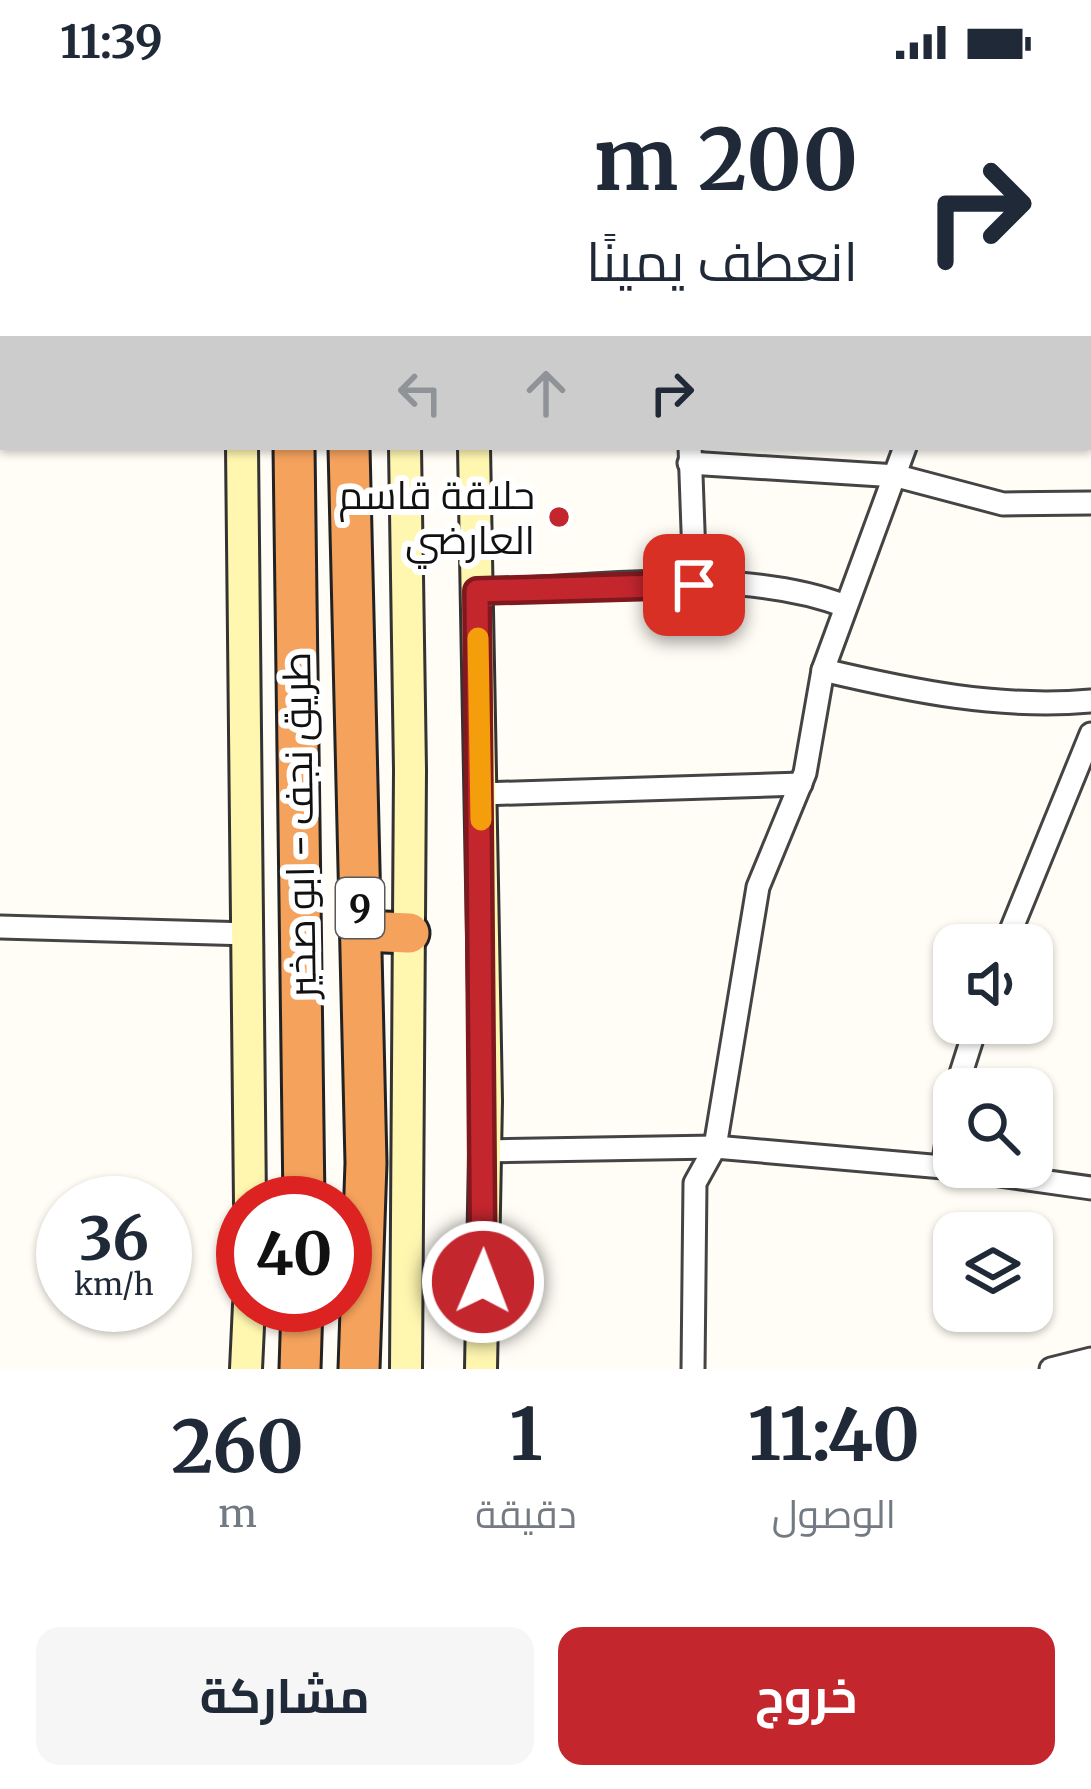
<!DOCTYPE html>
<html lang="ar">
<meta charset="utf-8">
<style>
:root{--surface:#fff;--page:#f6f6f7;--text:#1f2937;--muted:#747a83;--accent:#c4262e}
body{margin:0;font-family:Merriweather,Cairo,serif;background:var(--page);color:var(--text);direction:rtl;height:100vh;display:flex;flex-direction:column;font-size:45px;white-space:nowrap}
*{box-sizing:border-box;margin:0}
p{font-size:39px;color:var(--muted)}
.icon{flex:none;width:66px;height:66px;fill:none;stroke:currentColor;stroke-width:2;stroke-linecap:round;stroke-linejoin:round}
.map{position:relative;height:1285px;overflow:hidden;direction:ltr}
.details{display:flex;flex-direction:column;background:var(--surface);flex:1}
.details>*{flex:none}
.banner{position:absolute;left:0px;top:0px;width:1092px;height:366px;box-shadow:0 3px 9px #0004;direction:rtl;background:#fff;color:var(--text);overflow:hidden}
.fabs{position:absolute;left:933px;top:840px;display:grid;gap:24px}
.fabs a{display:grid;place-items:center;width:120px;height:120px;border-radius:24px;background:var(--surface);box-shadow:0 3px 9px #0004;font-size:60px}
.speed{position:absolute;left:36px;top:1092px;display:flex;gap:24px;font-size:60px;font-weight:700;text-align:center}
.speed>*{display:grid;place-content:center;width:156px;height:156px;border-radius:50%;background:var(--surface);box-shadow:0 3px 9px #0004;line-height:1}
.speed small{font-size:30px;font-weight:400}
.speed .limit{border:18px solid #d22;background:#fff;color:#111}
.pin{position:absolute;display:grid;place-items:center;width:102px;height:102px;color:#fff;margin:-51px;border-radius:24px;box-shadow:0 6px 18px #0006}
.me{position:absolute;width:132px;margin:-66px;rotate:1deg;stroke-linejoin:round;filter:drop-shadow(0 0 9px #0008)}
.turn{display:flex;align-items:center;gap:42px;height:252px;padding:0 36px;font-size:54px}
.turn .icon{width:156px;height:156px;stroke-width:2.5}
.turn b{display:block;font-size:84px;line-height:102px}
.lanes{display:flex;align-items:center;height:114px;padding:0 36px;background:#0003;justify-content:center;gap:60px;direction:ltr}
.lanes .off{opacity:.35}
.eta{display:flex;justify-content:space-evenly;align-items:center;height:204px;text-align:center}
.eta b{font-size:72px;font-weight:700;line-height:84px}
.cta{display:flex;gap:24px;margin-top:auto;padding:24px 36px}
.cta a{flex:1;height:138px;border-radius:24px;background:var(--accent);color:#fff;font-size:48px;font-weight:700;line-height:138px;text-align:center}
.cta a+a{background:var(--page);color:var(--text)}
.status{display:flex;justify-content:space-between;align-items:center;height:84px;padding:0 60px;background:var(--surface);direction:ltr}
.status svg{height:33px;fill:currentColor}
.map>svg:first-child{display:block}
</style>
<div class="status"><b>11:39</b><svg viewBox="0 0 49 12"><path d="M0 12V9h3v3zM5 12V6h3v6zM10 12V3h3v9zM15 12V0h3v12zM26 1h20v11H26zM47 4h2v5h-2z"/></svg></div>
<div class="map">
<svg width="1091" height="1285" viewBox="0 0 1091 1285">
<rect width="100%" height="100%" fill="#fffdf5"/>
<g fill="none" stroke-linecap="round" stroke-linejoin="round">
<defs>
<g id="street">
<polyline points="674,0 675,3"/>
<polyline points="1042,0 1042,3"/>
<polyline points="932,3 932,0"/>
<polyline points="1089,125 1091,125"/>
<polyline points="1089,296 1091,306"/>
<polyline points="690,363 695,501"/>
<polyline points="689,379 897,392 1003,420 1091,419"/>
<path d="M477,507C591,504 739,481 845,522"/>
<path d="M823,586C912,607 999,625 1091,617"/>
<polyline points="481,710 801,700"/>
<polyline points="0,843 250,850"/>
<polyline points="1005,861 1091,650"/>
<polyline points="956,1005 977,939"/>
<polyline points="485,1067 715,1063 943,1083 1091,1104"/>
<polyline points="943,1083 954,1012"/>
<polyline points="693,1285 695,1099 715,1063 758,803 805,689 823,586 905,363"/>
<polyline points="1051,1285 1091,1275"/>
</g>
<g id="secondary">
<polyline points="236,0 236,3"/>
<polyline points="400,0 400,3"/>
<polyline points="467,0 467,3"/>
<polyline points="242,363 250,1119"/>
<polyline points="405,363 410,686 406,1285"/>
<polyline points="474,363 486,1017 481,1285"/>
<polyline points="246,1285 249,1221"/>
</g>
<g id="highway">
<polyline points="288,0 288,3"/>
<polyline points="344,3 345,0"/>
<polyline points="294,363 304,1119"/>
<polyline points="349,363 366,1079 359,1285"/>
<polyline points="360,847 409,849"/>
<polyline points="300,1285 302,1221"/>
</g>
</defs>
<use href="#street" stroke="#444" stroke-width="27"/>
<use href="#secondary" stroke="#333" stroke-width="36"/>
<use href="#highway" stroke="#222" stroke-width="45"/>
<use href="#street" stroke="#fff" stroke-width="21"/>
<use href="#secondary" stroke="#fff6b0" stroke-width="30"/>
<use href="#highway" stroke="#f5a25d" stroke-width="39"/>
</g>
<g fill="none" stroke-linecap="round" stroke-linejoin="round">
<defs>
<polyline id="route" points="483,1198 477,507 694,501"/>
</defs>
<use href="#route" stroke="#7f191e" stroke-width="30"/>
<use href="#route" stroke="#c4262e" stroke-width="21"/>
<polyline stroke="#f59e0b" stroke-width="21" points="478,554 481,736"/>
</g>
<circle fill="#c4262e" stroke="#fff" stroke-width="4.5" cx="559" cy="433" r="12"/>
<g text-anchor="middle" stroke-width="12" stroke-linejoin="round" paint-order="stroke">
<rect fill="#fff" stroke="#585858" stroke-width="3" x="336" y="794" width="48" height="60" rx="9"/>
<g font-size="36" font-weight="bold" fill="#111">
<text x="360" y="837">9</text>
</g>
<g font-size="39" fill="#111" stroke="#fff" text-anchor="end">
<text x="535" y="425">حلاقة قاسم<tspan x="535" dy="45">العارضي</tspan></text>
</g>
<g font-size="39" fill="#111" stroke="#fff">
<text transform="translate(299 741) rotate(-91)" y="14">طريق نجف - ابو صخير</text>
</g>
</g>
</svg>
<div class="fabs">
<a><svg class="icon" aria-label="sound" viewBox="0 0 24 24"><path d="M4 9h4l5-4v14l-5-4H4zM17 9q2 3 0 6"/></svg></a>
<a><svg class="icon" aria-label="search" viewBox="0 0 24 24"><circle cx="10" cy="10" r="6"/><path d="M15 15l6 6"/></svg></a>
<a><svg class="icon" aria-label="layers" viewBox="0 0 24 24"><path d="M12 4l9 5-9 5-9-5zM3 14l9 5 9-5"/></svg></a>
</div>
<div class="speed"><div>36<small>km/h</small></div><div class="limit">40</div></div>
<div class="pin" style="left:694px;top:501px;background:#d93025"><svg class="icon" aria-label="arrive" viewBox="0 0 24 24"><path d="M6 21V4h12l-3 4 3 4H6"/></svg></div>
<svg class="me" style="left:483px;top:1198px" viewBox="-20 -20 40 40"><circle r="17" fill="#c4262e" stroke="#fff" stroke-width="3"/><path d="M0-11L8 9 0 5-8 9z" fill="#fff"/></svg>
<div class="banner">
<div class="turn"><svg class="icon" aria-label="right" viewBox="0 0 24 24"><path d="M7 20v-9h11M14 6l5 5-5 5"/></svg><div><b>200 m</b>انعطف يمينًا</div></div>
<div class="lanes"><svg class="icon off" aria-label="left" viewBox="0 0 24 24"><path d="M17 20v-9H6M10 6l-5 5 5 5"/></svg><svg class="icon off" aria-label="ahead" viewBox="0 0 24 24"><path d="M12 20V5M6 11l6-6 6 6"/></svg><svg class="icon" aria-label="right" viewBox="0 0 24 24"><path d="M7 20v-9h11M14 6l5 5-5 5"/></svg></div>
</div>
</div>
<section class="details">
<div class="eta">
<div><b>11:40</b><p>الوصول</p></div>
<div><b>1</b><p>دقيقة</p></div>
<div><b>260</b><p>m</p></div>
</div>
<div class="cta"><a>خروج</a><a>مشاركة</a></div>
</section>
